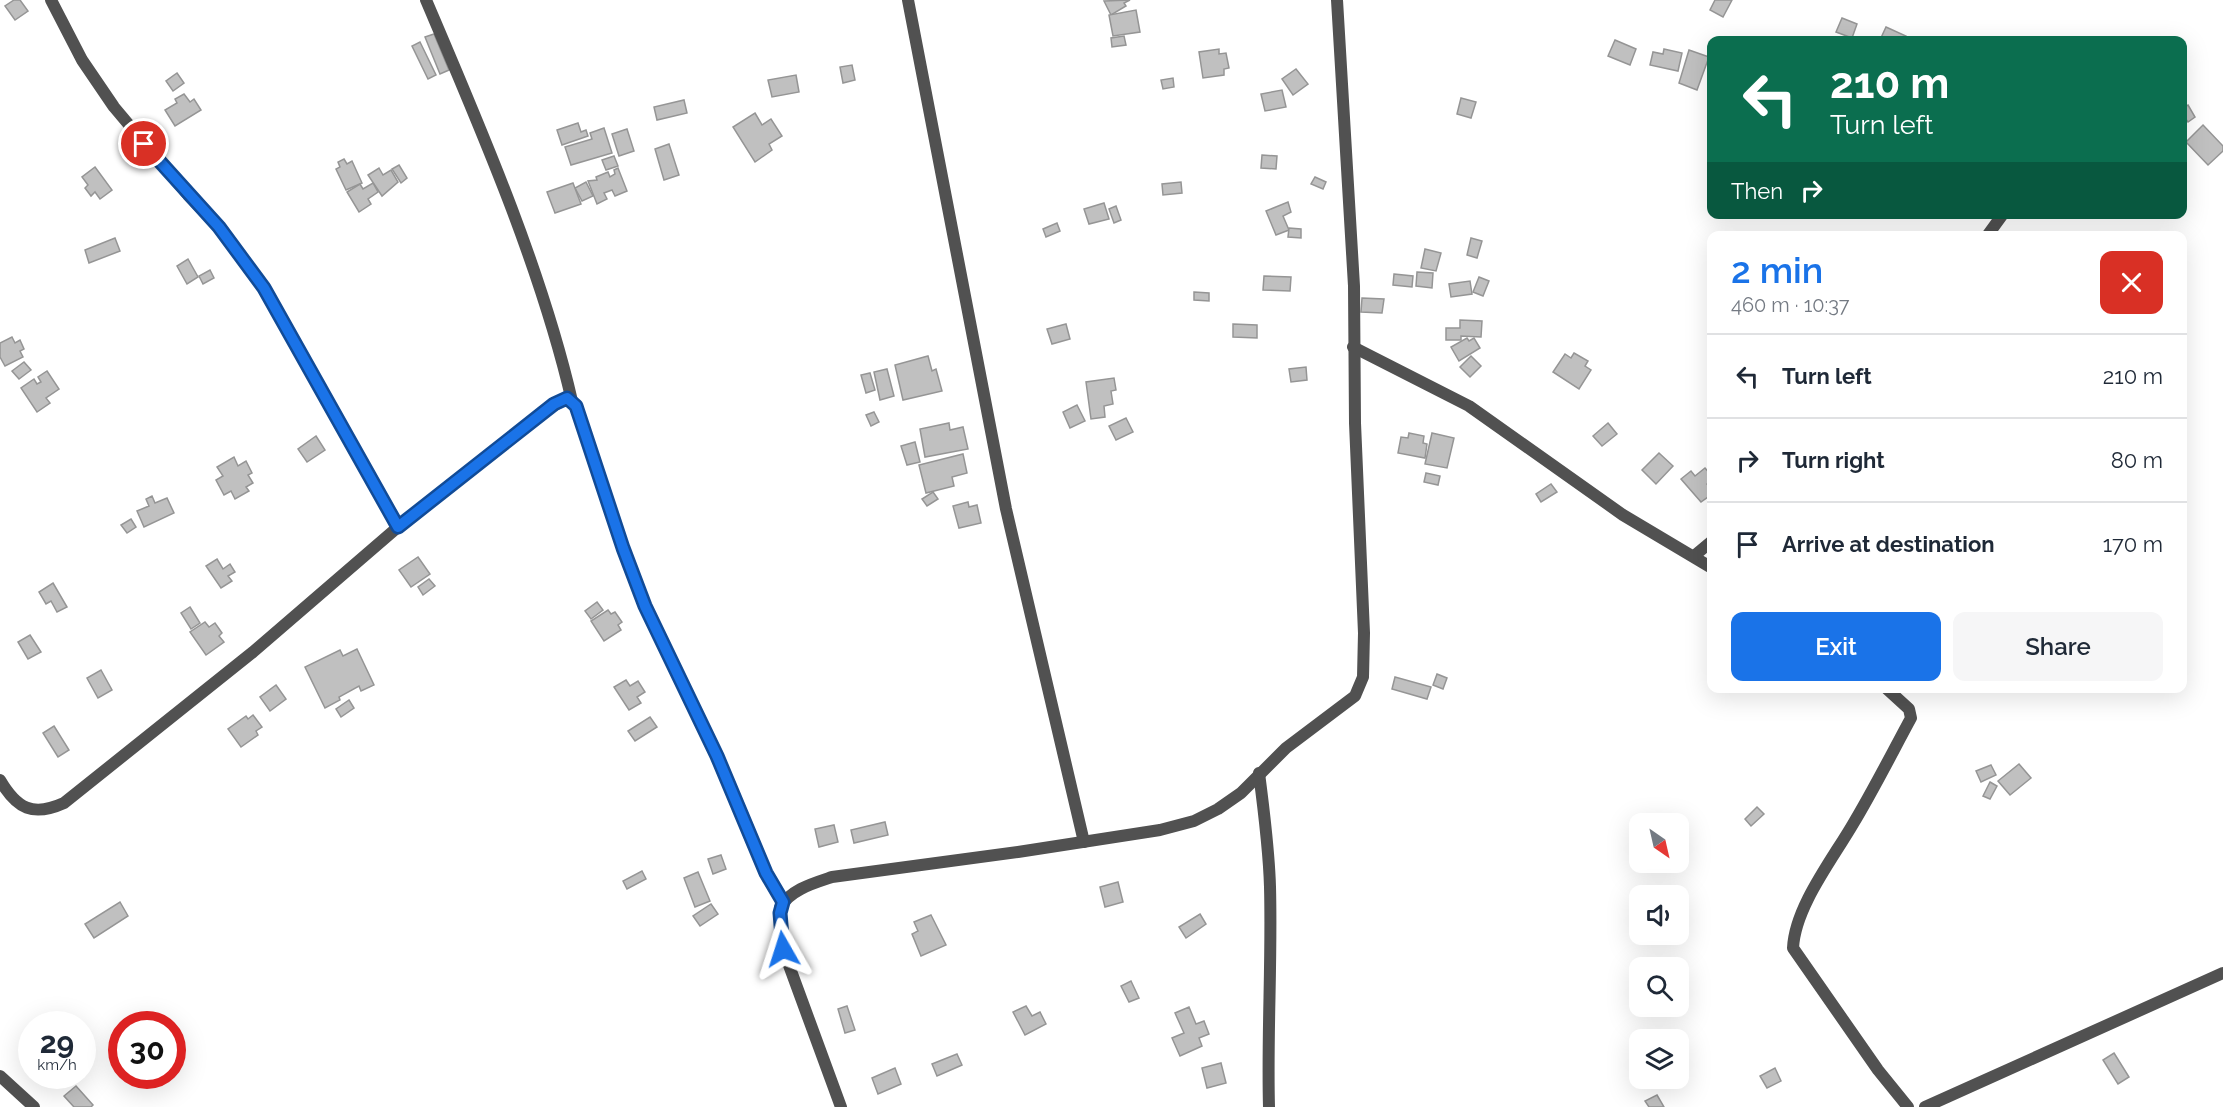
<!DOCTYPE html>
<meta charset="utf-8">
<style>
:root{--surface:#fff;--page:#f6f6f7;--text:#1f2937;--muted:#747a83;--line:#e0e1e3;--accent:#1a73e8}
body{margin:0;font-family:Raleway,sans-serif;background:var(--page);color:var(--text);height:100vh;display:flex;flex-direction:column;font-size:22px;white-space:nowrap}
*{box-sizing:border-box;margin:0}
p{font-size:20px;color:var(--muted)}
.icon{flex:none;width:33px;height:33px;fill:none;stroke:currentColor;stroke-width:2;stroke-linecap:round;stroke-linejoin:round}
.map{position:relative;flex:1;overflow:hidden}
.panel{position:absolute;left:1707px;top:231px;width:480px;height:462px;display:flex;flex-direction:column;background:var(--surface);border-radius:12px;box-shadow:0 6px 24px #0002}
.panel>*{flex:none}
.guide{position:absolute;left:1707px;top:36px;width:480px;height:183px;border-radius:12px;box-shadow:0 6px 24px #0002;background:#0b6e4f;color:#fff;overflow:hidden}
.needle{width:39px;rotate:146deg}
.fabs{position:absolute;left:1629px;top:813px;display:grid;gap:12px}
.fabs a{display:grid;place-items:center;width:60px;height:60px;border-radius:12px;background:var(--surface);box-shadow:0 6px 24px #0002;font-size:30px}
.speed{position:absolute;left:18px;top:1011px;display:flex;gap:12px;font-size:30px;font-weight:700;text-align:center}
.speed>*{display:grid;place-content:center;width:78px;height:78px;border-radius:50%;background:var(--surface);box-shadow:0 6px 24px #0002;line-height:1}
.speed small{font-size:15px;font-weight:400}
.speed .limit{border:9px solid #d22;background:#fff;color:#111}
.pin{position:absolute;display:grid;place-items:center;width:51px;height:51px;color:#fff;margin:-26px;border:3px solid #fff;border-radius:50%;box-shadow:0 2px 6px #0007}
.me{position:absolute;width:66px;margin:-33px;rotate:354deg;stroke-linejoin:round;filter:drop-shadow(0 0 4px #0008)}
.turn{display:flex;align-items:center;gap:21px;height:126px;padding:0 24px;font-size:27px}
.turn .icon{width:78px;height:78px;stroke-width:2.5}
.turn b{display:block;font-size:42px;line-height:51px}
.then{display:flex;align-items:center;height:57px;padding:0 24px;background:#0003;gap:12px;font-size:22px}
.round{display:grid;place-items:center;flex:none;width:63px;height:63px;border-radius:12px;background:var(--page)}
.summary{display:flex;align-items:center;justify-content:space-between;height:102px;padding:0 24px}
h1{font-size:36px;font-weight:600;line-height:45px;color:var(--accent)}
.action{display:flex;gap:12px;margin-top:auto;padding:12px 24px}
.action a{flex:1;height:69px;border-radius:12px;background:var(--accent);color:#fff;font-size:24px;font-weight:600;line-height:69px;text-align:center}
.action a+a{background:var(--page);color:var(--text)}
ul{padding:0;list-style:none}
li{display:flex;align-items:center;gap:18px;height:84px;padding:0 24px;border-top:2px solid var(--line)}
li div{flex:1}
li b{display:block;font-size:22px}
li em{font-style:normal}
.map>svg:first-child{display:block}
</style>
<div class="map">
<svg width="2223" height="1107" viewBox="0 0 2223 1107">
<rect width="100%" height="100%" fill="#fff"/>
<g fill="#c0c0c0" stroke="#959595" stroke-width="1.5">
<polygon points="14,0 20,0 28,11 15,20 5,6"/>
<polygon points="1130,0 1124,3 1126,6 1111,15 1104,1"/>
<polygon points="1715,0 1732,0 1723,17 1710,10"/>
<polygon points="1136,10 1140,32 1113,36 1109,15"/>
<polygon points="1842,18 1857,24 1852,38 1836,32"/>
<polygon points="1886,27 1906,36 1904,40 1880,40"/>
<polygon points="434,34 449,70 440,74 425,37"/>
<polygon points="1124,36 1126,45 1112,47 1111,38"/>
<polygon points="1615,40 1636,49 1630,65 1608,56"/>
<polygon points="420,42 436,75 428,79 412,46"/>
<polygon points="1219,49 1219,54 1226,53 1229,68 1224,69 1224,75 1203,78 1199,52"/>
<polygon points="1664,49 1682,53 1678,71 1650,65 1653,52 1663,54"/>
<polygon points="1689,50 1709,57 1697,90 1679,83"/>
<polygon points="852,65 855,80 843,83 840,67"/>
<polygon points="1296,69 1308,84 1293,95 1282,79"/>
<polygon points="177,73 184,83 173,91 166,81"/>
<polygon points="796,75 799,92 772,97 768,80"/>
<polygon points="1173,78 1174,87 1163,89 1161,80"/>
<polygon points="1282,90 1286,107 1265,111 1261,94"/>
<polygon points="184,94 190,102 194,99 201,110 175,126 165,110 177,103 175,99"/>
<polygon points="1461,98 1476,102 1471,118 1457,114"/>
<polygon points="684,100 687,113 657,120 654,107"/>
<polygon points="2188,105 2195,117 2188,122 2182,114 2182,109"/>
<polygon points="755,113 762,125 771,119 782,136 769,144 772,150 755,162 733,127"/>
<polygon points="578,123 581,132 586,130 588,136 562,145 557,130"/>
<polygon points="2203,125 2223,146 2223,151 2208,165 2186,142"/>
<polygon points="604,128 612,153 571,165 565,147 592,139 590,133"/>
<polygon points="627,129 634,151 619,156 612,134"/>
<polygon points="669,144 679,175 664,180 655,149"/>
<polygon points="1262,155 1277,156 1276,169 1261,168"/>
<polygon points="614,156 618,166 606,170 602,160"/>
<polygon points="344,159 347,164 352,161 362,183 346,190 336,169 340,167 338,162"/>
<polygon points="399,165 407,178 401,183 392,169"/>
<polygon points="95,167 112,190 100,199 95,192 91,196 85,188 88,185 82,177"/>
<polygon points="379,168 383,175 391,170 398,182 382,196 368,175"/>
<polygon points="618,168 627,191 615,196 612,190 604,193 607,199 597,204 588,181 597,180 596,177 608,172 610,177 615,174 614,170"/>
<polygon points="1315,177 1326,182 1323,189 1311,184"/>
<polygon points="586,182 593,196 582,201 575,188"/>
<polygon points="1181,182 1182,193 1163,195 1162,184"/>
<polygon points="373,183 378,192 368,199 371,204 359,212 347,192 360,184 363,189"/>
<polygon points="573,183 581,204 555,213 547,192"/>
<polygon points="1288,202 1291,212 1283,216 1289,230 1276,235 1266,211"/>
<polygon points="1104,203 1109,219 1089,224 1084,209"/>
<polygon points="1116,206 1121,220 1114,223 1109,209"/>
<polygon points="1057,223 1060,231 1046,237 1043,229"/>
<polygon points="1289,228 1301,229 1301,238 1288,237"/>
<polygon points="115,238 120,251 89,263 85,250"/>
<polygon points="1471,238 1482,241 1477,258 1467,255"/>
<polygon points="1425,249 1441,253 1436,271 1421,268"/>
<polygon points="188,259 198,277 187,284 177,266"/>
<polygon points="210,270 214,278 203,284 199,276"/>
<polygon points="1417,272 1433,273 1432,288 1416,286"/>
<polygon points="1394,274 1413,276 1412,287 1393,285"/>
<polygon points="1264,276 1291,277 1290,291 1263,290"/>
<polygon points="1479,277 1489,281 1483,296 1473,292"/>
<polygon points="1470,281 1472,294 1451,297 1449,284"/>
<polygon points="1194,292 1209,293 1209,301 1194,300"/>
<polygon points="1362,298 1384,299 1382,313 1361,312"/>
<polygon points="1460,320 1482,321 1481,337 1461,336 1461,340 1446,340 1446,328 1460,328"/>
<polygon points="1066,324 1070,339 1052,344 1047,329"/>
<polygon points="1233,324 1257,325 1257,338 1233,337"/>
<polygon points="12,337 15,343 20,340 24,349 20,351 23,357 5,366 0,357 0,343"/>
<polygon points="1467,338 1469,341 1474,338 1480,348 1459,361 1451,347"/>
<polygon points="1574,353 1588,361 1585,366 1591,370 1579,389 1553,372 1565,354 1571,358"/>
<polygon points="928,356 932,371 936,369 942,391 903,400 895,365"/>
<polygon points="1471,356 1481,366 1470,377 1460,367"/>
<polygon points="24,362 31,370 19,379 12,371"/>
<polygon points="1306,367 1307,380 1291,382 1289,369"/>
<polygon points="887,369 894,396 880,400 874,372"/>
<polygon points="47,371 59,389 46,398 50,403 37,412 21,388 34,379 37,384 41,382 38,377"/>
<polygon points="870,373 875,390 866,393 861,375"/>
<polygon points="1114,378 1116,390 1111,391 1113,404 1104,406 1105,417 1091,419 1086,382"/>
<polygon points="1077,405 1085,421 1070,428 1063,412"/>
<polygon points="874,412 879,422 871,426 866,415"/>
<polygon points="1126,418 1133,432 1116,440 1109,426"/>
<polygon points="949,423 950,430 963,427 968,449 925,457 920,429"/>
<polygon points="1608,423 1617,434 1602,446 1593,436"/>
<polygon points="1409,433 1424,436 1423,443 1427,444 1425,458 1398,453 1401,437 1408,438"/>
<polygon points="1432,433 1454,438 1447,468 1425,464"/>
<polygon points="316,436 325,450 307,462 298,449"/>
<polygon points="915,442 920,462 907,465 901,446"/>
<polygon points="1659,453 1673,466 1656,484 1642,470"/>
<polygon points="963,454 967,473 952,477 954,486 926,493 919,465"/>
<polygon points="234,457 238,466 246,461 252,473 248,475 253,483 246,487 249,491 235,499 231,491 224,495 216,480 223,476 217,467"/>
<polygon points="1705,468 1712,476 1712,480 1707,484 1712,489 1712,494 1701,502 1681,479 1691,471 1695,476"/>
<polygon points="1426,473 1440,476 1438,485 1424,482"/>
<polygon points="1551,484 1557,492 1541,502 1536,494"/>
<polygon points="933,492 938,499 927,506 922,499"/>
<polygon points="152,496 155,503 167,498 174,513 144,527 137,511 149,506 146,499"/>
<polygon points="968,502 969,507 977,505 981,523 959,528 953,506"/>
<polygon points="131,519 136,527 127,533 121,525"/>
<polygon points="418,557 430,574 411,587 399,570"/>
<polygon points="217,559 223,569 230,564 235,572 228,576 232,581 221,588 206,566"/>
<polygon points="429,579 435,586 423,595 418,587"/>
<polygon points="53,583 67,607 57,612 51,601 46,604 39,592"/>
<polygon points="597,602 603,610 591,619 585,611"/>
<polygon points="190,607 200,623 191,629 181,613"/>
<polygon points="608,610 611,614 615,612 622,622 618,625 621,630 604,641 591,621"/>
<polygon points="205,622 209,627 215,623 222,633 219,636 224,642 206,655 190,632"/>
<polygon points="30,635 41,652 28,659 18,642"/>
<polygon points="357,649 374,685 361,691 359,686 339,697 340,700 325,708 305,667 340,650 343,656"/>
<polygon points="101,670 112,690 98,698 87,678"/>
<polygon points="1437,674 1447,678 1443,689 1433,685"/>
<polygon points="1395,677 1431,687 1427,699 1392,689"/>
<polygon points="626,680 630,686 638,681 645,692 637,697 641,703 629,710 614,687"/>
<polygon points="276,685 286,699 270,711 260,697"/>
<polygon points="349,700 354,708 341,717 336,709"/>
<polygon points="253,715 262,727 256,731 258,735 241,747 228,729 246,716 248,719"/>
<polygon points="650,717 657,727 635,741 628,731"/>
<polygon points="54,726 69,750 58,757 43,733"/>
<polygon points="2019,764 2031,778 2010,795 1998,781"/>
<polygon points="1991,765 1996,775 1981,782 1976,771"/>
<polygon points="1990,782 1997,786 1990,799 1983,796"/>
<polygon points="1757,807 1764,814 1751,826 1745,819"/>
<polygon points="885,822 888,835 854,843 851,830"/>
<polygon points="834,825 838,842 819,847 815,829"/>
<polygon points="721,855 726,869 713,874 708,859"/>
<polygon points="642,871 646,879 627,889 623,881"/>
<polygon points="698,872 710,901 695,907 684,878"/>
<polygon points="1118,882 1123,902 1105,907 1100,887"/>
<polygon points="120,902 128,916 94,938 85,924"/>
<polygon points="711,904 718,914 700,926 693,916"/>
<polygon points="1200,914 1206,924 1186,938 1179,927"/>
<polygon points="931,915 946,945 921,956 912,934 918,931 914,922"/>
<polygon points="1131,981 1139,998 1129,1002 1121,986"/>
<polygon points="847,1006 855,1030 845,1033 838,1009"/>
<polygon points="1026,1006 1032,1016 1040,1012 1046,1024 1025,1035 1013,1012"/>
<polygon points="1189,1007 1196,1024 1204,1021 1209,1034 1199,1038 1202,1046 1180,1056 1172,1038 1184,1033 1175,1013"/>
<polygon points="2114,1053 2129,1077 2118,1084 2103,1060"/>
<polygon points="957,1054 962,1065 937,1076 932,1064"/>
<polygon points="1221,1063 1226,1083 1207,1088 1202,1068"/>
<polygon points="895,1068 901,1084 878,1094 872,1078"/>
<polygon points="1775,1068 1781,1081 1767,1088 1760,1076"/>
<polygon points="76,1086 93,1105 91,1107 74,1107 64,1096"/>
<polygon points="1657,1095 1664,1107 1649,1107 1645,1101"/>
</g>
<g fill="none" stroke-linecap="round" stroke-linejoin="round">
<g stroke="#515151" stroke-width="12">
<path d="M426,0C480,127 541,267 572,401"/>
<polyline points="908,0 1006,509 1084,842"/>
<polyline points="1987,236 2003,214"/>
<polyline points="1353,347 1469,406 1623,515 1712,568"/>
<polyline points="398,527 546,410 567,398 576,406 579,415 623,548 645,606 717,755 767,874 783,902"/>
<polyline points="1694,556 1712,541"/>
<path d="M1886,688L1909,709L1911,718C1892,753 1874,789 1853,824C1832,860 1795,907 1793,948L1878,1070L1908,1107"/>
<path d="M1259,773C1264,811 1269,849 1270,887C1272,960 1267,1034 1269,1107"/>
<path d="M0,780C17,809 33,817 64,803L253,652L398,527L264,288L219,227L188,195L114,107L82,60L51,0"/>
<polyline points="0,1076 34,1107"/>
<path d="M841,1107L783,949L780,908C789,890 814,883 832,877L1018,852L1160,830L1194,821L1218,809L1241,793L1286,748L1355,696L1363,677L1364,633L1355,423L1354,286L1337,0"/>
<polyline points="1925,1107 2223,973"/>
</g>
</g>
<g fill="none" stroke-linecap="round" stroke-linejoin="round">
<defs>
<polyline id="route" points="144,144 219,227 264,288 398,527 554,404 567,398 576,406 623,548 645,606 717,756 766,873 783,902 780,913 783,949"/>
</defs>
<use href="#route" stroke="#114b97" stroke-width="15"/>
<use href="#route" stroke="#1a73e8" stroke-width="10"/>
</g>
</svg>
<div class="fabs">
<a><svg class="needle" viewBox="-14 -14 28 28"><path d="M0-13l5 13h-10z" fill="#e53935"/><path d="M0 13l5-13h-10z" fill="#747a83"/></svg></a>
<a><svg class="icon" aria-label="sound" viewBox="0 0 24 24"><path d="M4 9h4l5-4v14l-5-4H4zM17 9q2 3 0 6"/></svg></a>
<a><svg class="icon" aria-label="search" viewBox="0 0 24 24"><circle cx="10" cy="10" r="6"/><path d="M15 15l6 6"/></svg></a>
<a><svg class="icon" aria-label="layers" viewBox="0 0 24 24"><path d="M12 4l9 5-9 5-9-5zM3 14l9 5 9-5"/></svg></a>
</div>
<div class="speed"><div>29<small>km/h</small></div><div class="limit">30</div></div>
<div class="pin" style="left:144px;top:144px;background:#d93025"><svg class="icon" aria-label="arrive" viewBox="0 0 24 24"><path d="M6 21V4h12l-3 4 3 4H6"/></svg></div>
<svg class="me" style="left:783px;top:949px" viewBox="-20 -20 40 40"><path d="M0-17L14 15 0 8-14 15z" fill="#1a73e8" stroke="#fff" stroke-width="4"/></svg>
<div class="guide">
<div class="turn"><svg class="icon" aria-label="left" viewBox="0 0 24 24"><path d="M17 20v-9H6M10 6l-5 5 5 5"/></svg><div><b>210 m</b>Turn left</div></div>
<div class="then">Then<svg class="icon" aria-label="right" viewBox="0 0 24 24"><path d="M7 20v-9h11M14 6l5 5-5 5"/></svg></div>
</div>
<section class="panel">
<div class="summary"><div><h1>2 min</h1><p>460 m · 10:37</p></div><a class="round" style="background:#d93025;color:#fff"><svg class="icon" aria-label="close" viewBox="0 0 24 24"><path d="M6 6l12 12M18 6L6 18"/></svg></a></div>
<ul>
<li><svg class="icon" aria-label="left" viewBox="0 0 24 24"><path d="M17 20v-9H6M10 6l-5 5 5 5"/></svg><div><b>Turn left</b></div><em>210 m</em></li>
<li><svg class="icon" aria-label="right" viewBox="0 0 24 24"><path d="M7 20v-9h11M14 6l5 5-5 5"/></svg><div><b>Turn right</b></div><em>80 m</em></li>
<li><svg class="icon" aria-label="arrive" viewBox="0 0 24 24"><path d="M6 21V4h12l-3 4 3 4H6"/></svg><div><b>Arrive at destination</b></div><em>170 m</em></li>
</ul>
<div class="action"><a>Exit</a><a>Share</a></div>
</section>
</div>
